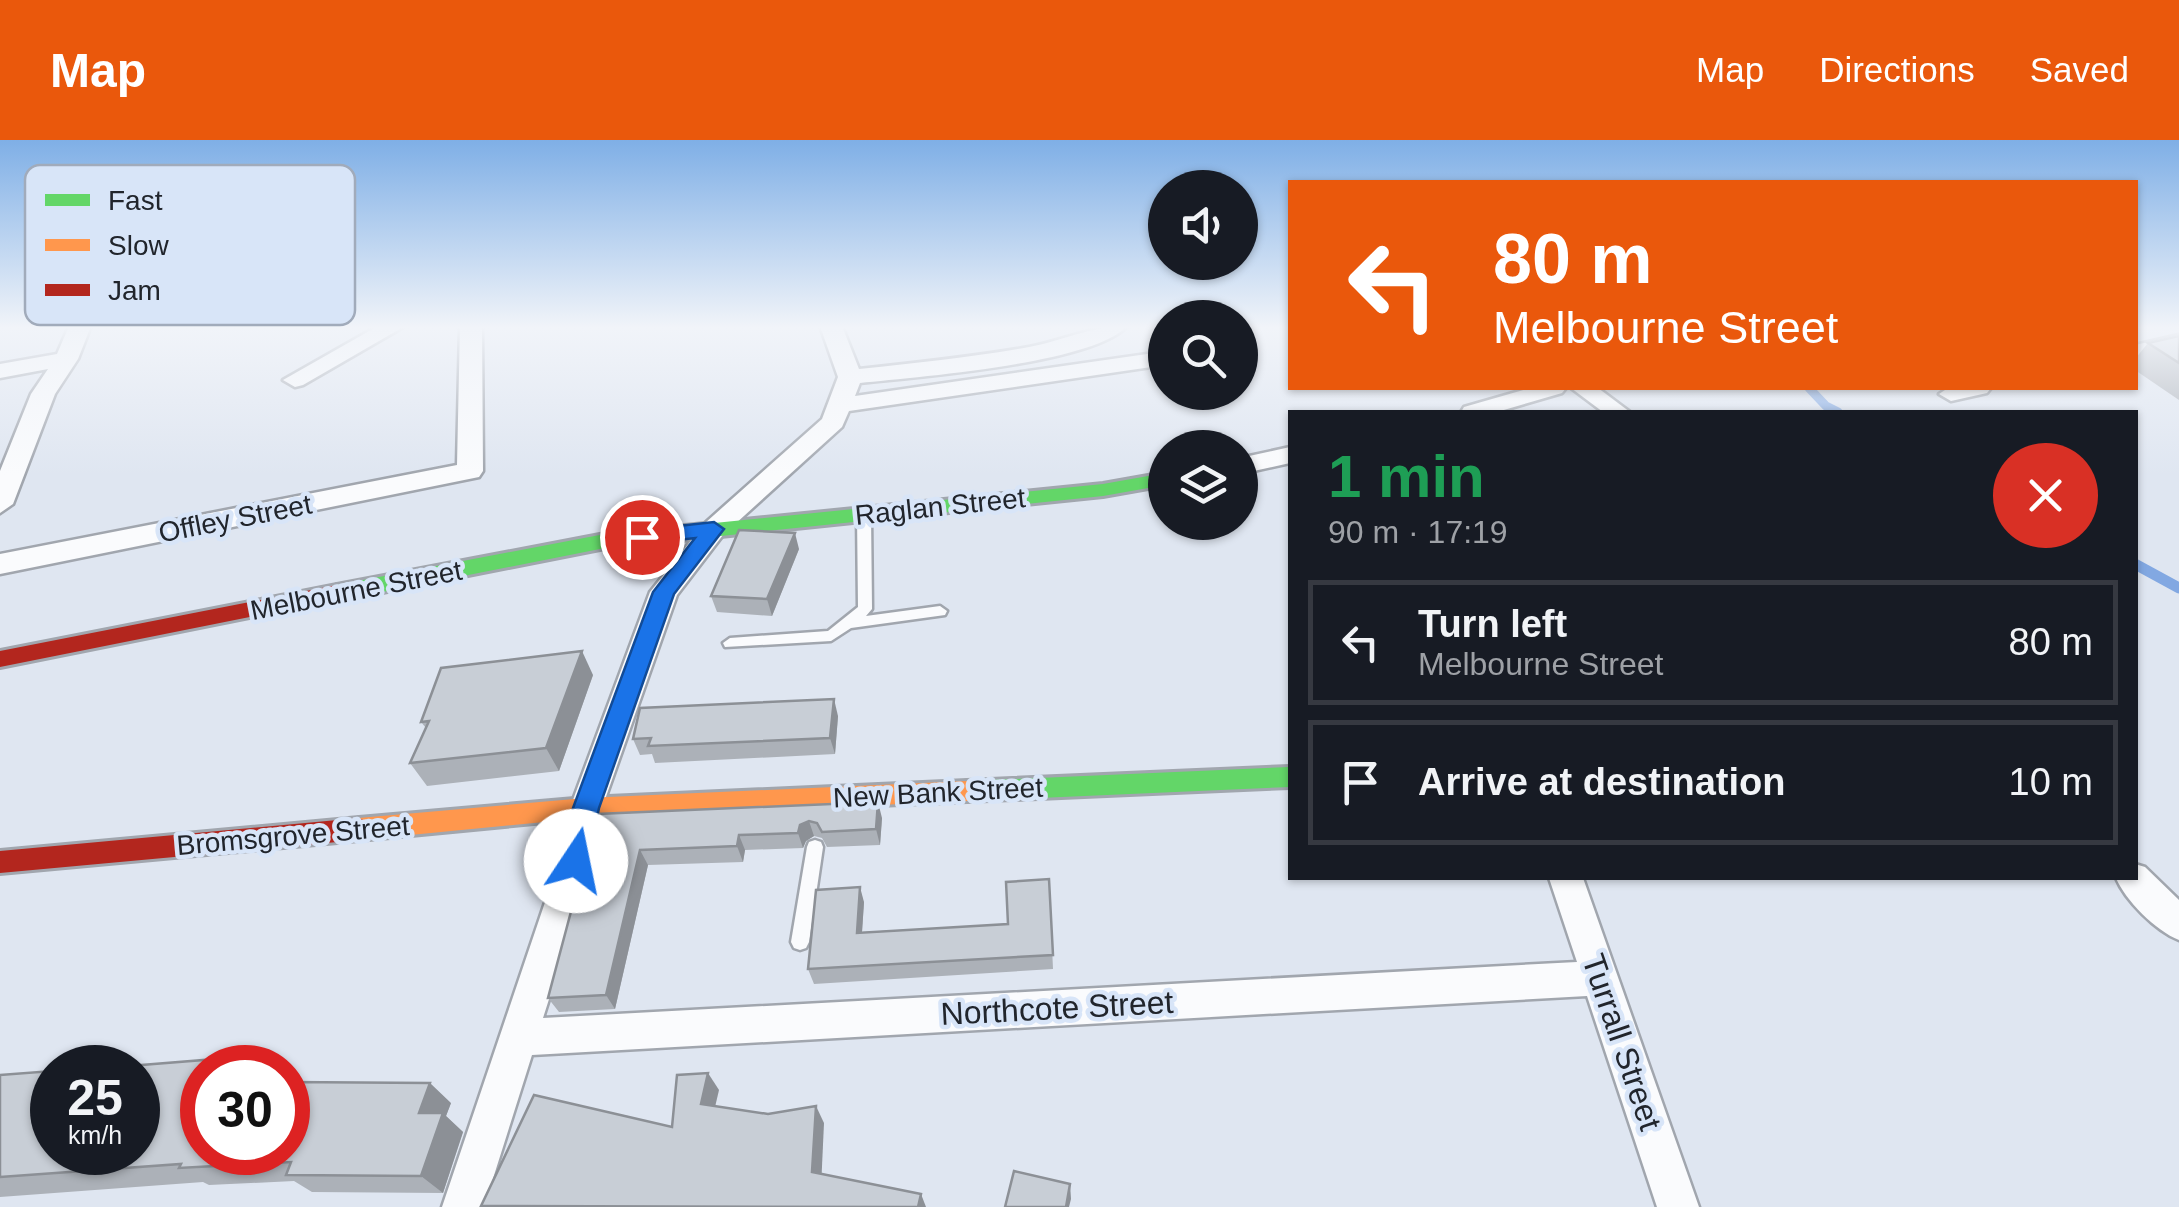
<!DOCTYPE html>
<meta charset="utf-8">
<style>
:root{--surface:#171b24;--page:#20242c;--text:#f1f3f6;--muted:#9ea1a6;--line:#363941;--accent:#ea580c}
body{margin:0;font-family:Helvetica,sans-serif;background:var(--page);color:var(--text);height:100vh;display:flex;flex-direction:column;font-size:38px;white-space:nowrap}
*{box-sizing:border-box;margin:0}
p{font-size:32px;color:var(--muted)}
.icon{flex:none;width:55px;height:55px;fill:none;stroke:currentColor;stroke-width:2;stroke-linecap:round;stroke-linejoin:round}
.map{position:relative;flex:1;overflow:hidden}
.side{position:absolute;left:1288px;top:270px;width:850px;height:470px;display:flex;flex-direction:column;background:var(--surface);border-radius:0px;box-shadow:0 2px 8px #0004}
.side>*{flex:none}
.top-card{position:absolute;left:1288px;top:40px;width:850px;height:210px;border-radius:0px;box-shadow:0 2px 8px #0004;background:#ea580c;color:#fff;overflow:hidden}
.tools{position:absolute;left:1148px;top:30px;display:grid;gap:20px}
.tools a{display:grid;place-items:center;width:110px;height:110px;border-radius:50%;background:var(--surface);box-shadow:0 2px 8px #0004;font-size:50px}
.speed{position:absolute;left:30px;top:905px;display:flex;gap:20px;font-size:50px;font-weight:700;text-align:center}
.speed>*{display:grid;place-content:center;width:130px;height:130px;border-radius:50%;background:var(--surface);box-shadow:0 2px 8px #0004;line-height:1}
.speed small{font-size:25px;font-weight:400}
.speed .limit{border:15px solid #d22;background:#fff;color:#111}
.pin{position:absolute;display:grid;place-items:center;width:85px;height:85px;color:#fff;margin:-42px;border:5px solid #fff;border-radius:50%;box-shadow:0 2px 10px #0007}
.me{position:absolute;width:110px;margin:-55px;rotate:11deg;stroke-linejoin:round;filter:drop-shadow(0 0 8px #0008)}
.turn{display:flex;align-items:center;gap:35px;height:210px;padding:0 40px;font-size:45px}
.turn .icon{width:130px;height:130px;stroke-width:2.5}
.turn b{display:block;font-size:70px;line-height:85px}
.round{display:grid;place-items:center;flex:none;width:105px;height:105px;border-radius:52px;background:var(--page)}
.overview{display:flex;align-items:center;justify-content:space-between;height:170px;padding:0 40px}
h1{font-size:60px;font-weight:700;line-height:75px;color:#1e9e55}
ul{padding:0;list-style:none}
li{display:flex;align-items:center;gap:30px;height:125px;margin:0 20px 15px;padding:0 20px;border:5px solid var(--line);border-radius:0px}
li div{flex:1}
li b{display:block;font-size:38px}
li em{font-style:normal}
header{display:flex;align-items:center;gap:60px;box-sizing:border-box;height:140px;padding:0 50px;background:var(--accent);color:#fff}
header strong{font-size:48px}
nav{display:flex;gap:55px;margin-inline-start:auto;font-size:35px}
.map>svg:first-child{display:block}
</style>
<header>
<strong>Map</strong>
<nav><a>Map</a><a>Directions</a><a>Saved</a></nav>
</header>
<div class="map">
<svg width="2179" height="1067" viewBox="0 0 2179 1067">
<rect width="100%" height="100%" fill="#dfe6f1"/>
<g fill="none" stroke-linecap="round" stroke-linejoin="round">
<polyline stroke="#82a8e2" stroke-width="9" points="1809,248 1826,266 1838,272"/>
<polyline stroke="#82a8e2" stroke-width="11" points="2135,424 2179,448"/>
<defs>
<g id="lane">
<polygon points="864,370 871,374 872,469 866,476 940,466 947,471 945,475 851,488 831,501 725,507 723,503 730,498 828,491 858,467 857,374"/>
<polygon points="815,700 821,702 823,707 809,802 806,808 800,810 794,808 791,802 807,707 809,702"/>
</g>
<g id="street">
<polygon points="69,186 91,186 78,219 55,254 13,364 0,373 0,331 31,254 48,229 0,238 0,224 57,214"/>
<polygon points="378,186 405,186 303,245 295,247 283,240"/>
<polygon points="460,186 482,186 483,331 479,337 0,434 0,414 457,325"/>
<path d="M820,186H842L859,229C916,223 973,217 1029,207C1062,201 1094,185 1127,186C1093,224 915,237 860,243L855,256L1161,212L1165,213V225L849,271L842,287L723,395L677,455L602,668L593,721L543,878L1577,822L1549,738H1583L1699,1067H1657L1587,856L532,915L484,1067H442L559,721L570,668L650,452L705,383L822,279L838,237Z"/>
<polygon points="2179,195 2179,209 2135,219 2135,205"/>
<polygon points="1530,248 1566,248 1562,253 1497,272 1461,272 1464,267"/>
<polygon points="1571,248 1598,248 1630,272 1603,272"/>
<polygon points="1991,248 1987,253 1951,261 1939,254 1948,248"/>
<polygon points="1290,307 1290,323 1240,334 1240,318"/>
<path d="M2135,724L2145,727L2179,760V800C2156,791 2125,760 2116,738H2135Z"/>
</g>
<g id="fast">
<polygon points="1165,333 1165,345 1103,356 605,408 337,461 326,453 337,445 605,394 1103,344"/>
<polygon points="1290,627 1290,647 967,661 958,658 955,651 958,644 967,641"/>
</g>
<polygon id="slow" points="967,641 976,644 979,651 976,658 967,661 586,678 359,700 350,696 346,689 350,682 359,678 586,658"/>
<g id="jam">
<polygon points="337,445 344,448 348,453 344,458 0,527 0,511"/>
<polygon points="359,678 368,682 372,689 368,696 359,700 0,733 0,711"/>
</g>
</defs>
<use href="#lane" stroke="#a1a6ae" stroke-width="5"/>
<use href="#street" stroke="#a1a6ae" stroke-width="5"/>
<use href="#fast" stroke="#a1a6ae" stroke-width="6"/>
<use href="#slow" stroke="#a1a6ae" stroke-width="6"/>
<use href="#jam" stroke="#a1a6ae" stroke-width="6"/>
<use href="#lane" fill="#fafbfd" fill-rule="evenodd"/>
<use href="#street" fill="#fafbfd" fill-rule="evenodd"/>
<use href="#fast" fill="#63d668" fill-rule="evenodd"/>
<use href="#slow" fill="#ff974d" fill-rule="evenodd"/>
<use href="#jam" fill="#b3261e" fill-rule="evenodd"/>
</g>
<g fill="#acb1b8">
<polygon points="2179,196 2179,260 2135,230 2135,219 2148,203"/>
<polygon points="799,409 772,476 717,472 711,456"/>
<polygon points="593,535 559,631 427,646 410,623 426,588 421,582"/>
<polygon points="838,576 835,614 655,623 652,614 640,615 633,599"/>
<polygon points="597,674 882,678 880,705 827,707 822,698 814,696 806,701 803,708 745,710 743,722 648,725 615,869 559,872 548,858"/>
<polygon points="1049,739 1053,829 814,844 808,829 864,762 862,792 1008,784"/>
<polygon points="0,935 202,1012 451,963 446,976 463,992 443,1053 312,1052 294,1041 209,1045 203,1042 0,1057"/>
</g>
<g fill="#8c9096">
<polygon points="795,393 799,409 772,476 767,459"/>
<polygon points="582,511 593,535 559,631 546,608"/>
<polygon points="834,559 838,576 835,614 830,598"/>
<polygon points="878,662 882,678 880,705 876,689"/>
<polygon points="809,681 814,696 806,701 803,708 798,693 800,685"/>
<polygon points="739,695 745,710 743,722 737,706"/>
<polygon points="640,710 648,725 615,869 606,855"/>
<polygon points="860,747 864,762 861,807 857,793"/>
<polygon points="204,920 214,928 202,928 202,953 193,946"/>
<polygon points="708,933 719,950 712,980 701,964"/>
<polygon points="430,943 451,963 446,976 463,992 443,1053 421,1036 419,973"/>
<polygon points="816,966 824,983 821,1048 812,1032"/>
<polygon points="1070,1044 1071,1059 1069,1067 1066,1067"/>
<polygon points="921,1054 926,1067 918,1067"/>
</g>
<g fill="#c8ced6" stroke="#8c9096" stroke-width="2.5">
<polygon points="2179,196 2179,223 2148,203"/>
<polygon points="739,390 795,393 767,459 711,456"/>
<polygon points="582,511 546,608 410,623 429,581 421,582 441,528"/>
<polygon points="834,559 830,598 648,606 651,598 633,599 640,568"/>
<polygon points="878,662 876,689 822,692 817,683 809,681 800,685 798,693 739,695 737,706 640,710 606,855 548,858 597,674"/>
<polygon points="1049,739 1053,815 808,829 816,750 860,747 857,793 1008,784 1006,742"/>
<polygon points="204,920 193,946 202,946 202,1012 288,1012 288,942 430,943 419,973 443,973 421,1036 286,1035 291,1022 179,1028 181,1024 0,1037 0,935 52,931 52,1012 138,1012 138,928 104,928"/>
<polygon points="708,933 701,964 768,974 816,966 812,1032 921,1054 918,1067 481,1066 534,955 672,987 677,935"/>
<polygon points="1014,1031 1070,1044 1066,1067 1005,1067"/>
</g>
<linearGradient id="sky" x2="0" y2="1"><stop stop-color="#7fafe6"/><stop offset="0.56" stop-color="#f1f4f9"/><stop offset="1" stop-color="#f1f4f9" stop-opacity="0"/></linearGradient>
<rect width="2179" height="335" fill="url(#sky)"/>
<polygon fill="#1a73e8" stroke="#114b97" stroke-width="2.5" points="714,382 724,389 674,454 599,668 588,721 585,729 576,732 566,729 563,721 573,668 653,452 695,398 642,404 631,397 642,390"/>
<g text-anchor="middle" stroke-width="9" stroke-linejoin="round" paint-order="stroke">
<g font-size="28" fill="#21252c" stroke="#d8e5f8">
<text transform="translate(940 366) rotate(-6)" y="10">Raglan Street</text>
<text transform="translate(235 378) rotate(-11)" y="10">Offley Street</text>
<text transform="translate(356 450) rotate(-11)" y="10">Melbourne Street</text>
<text transform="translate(938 652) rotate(-3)" y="10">New Bank Street</text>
<text transform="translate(293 695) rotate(-5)" y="10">Bromsgrove Street</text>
</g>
<g font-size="32" fill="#21252c" stroke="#d8e5f8">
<text transform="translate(1057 868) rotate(-3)" y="11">Northcote Street</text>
<text transform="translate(1622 902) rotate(71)" y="11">Turrall Street</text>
</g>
</g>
<rect x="25" y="25" width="330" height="160" rx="15" fill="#d8e5f8" stroke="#a1abbb" stroke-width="2.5"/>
<rect x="45" y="54" width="45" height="12" fill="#63d668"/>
<rect x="45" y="99" width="45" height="12" fill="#ff974d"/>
<rect x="45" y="144" width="45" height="12" fill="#b3261e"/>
<g font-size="28" fill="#21252c">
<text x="108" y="70">Fast</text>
<text x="108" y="115">Slow</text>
<text x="108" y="160">Jam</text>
</g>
</svg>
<div class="tools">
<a><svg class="icon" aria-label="sound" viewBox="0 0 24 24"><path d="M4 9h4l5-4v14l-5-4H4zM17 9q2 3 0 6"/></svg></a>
<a><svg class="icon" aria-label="search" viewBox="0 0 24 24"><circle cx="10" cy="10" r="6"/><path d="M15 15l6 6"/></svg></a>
<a><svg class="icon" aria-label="layers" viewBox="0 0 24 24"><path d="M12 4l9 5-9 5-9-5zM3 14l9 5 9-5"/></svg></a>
</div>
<div class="speed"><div>25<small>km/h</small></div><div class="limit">30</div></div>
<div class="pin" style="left:642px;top:397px;background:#d93025"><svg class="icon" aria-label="arrive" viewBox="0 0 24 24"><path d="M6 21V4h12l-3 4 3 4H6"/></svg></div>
<svg class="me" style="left:576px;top:721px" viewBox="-20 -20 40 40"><circle r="19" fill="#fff"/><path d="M0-13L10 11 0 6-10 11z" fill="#1a73e8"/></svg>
<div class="top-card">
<div class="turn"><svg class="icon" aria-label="left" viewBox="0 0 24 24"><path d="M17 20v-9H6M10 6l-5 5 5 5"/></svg><div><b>80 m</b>Melbourne Street</div></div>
</div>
<section class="side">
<div class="overview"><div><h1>1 min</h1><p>90 m · 17:19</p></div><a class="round" style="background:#d93025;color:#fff"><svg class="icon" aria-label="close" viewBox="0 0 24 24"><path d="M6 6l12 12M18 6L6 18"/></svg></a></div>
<ul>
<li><svg class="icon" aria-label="left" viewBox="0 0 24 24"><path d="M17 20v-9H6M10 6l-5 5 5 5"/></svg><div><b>Turn left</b><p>Melbourne Street</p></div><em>80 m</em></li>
<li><svg class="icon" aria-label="arrive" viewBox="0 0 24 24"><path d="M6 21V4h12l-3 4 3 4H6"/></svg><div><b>Arrive at destination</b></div><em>10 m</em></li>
</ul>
</section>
</div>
